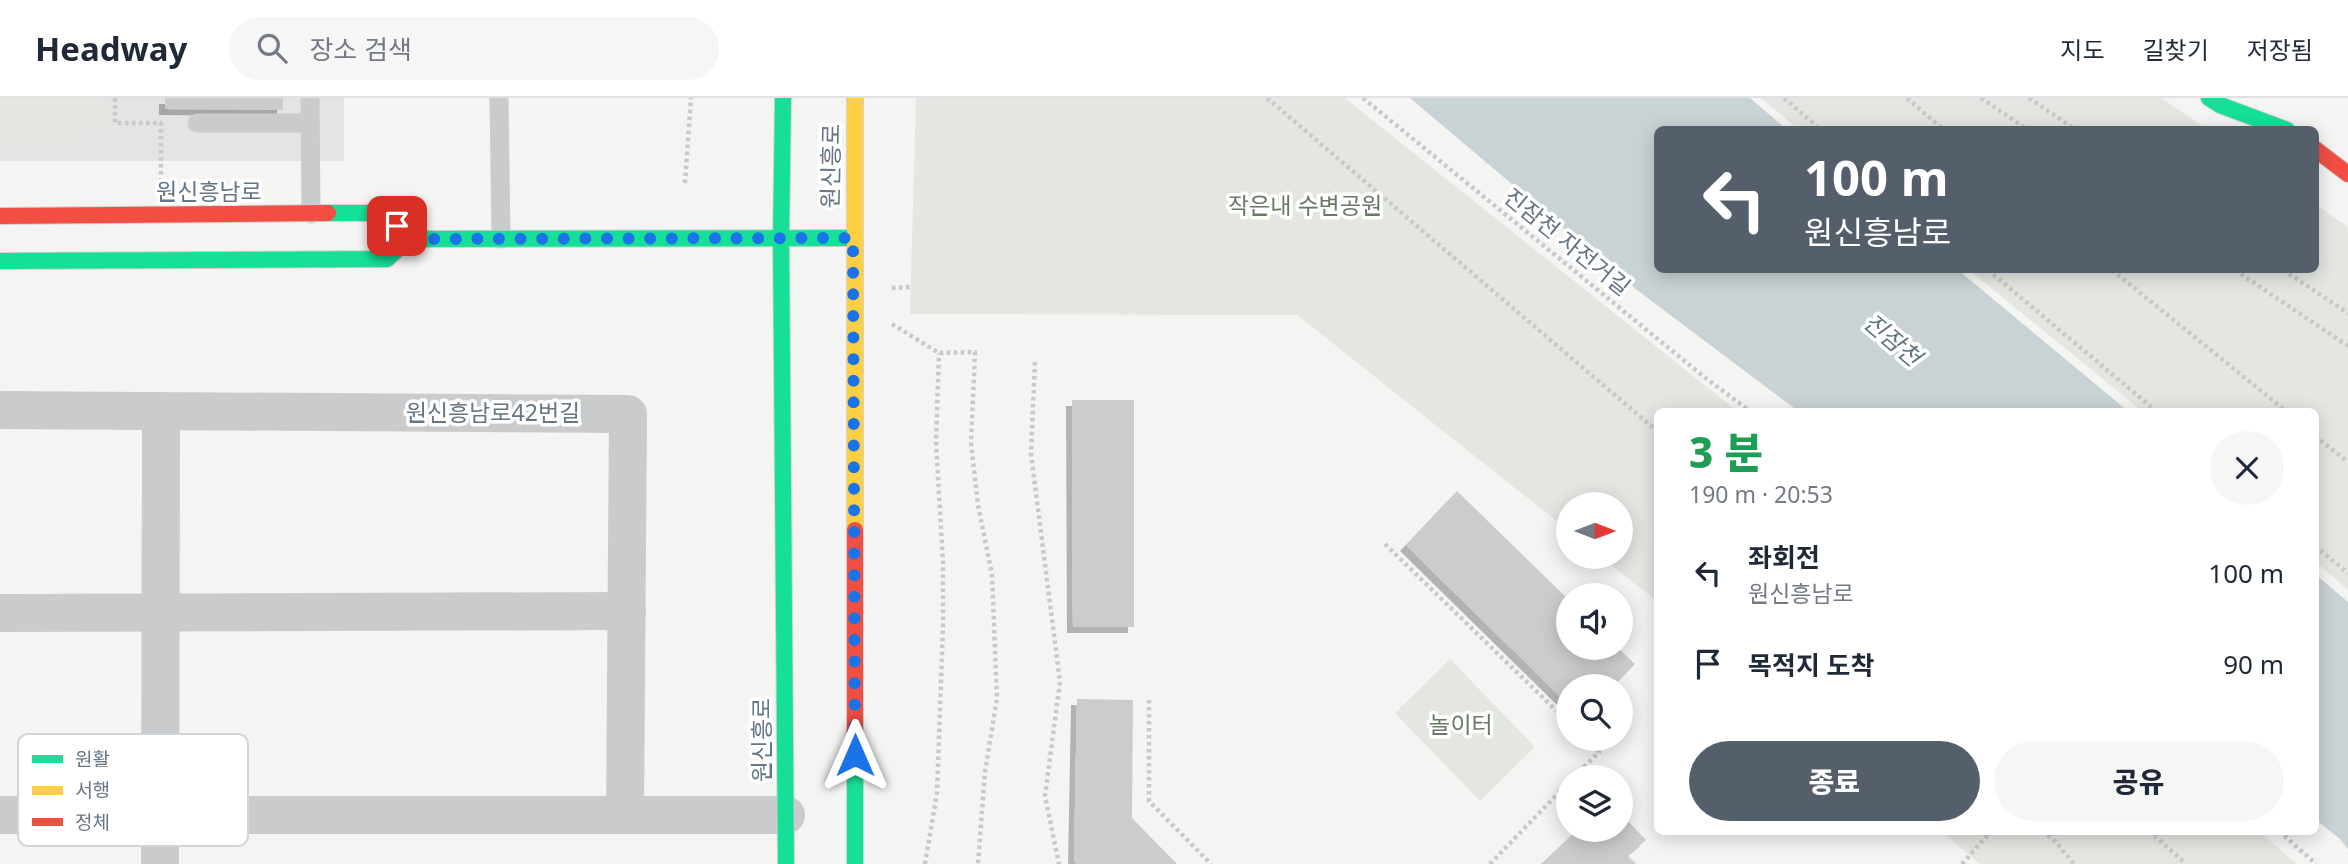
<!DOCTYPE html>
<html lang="ko">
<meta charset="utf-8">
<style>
:root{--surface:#fff;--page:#f6f6f7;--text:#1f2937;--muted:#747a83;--line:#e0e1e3;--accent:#555f6b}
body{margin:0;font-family:"Noto Sans","Noto Sans KR",sans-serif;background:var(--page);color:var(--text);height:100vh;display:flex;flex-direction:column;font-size:26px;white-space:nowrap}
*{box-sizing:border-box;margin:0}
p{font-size:23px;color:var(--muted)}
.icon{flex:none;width:38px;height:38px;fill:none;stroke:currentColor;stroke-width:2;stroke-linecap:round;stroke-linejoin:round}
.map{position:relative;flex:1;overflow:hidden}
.details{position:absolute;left:1654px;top:310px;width:665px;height:427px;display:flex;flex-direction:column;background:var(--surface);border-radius:10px;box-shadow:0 4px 18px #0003}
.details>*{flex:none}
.top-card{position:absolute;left:1654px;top:28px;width:665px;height:147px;border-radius:10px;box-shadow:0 4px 18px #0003;background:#555f6b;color:#fff;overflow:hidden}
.needle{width:46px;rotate:90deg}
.controls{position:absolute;left:1556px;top:394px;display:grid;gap:14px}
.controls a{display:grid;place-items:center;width:77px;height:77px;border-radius:50%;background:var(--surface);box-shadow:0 4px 18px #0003;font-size:35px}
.pin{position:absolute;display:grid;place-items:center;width:60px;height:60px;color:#fff;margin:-30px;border-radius:14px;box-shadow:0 4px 10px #0006}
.me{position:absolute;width:77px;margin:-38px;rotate:0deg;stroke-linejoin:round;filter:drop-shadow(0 0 5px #0008)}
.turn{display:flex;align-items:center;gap:24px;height:147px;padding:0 35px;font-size:32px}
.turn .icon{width:91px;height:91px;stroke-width:2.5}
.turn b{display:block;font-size:49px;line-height:60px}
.round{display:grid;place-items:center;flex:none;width:74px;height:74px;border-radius:37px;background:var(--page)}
.headline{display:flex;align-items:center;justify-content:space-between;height:119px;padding:0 35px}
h1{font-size:42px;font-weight:800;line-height:52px;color:#1e9e55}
.button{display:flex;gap:14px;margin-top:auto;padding:14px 35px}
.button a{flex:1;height:80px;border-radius:42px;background:var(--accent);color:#fff;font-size:28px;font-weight:800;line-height:80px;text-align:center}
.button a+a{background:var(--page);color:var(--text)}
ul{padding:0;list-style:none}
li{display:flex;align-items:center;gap:21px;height:91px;padding:0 35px}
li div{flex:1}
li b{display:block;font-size:26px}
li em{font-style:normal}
header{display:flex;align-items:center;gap:42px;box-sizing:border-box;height:98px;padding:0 35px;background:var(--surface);border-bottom:2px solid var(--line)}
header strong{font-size:33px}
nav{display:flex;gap:38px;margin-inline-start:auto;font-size:24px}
.search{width:490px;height:63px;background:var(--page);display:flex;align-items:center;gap:18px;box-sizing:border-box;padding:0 24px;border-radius:38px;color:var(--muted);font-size:26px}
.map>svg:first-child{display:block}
</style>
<header>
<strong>Headway</strong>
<div class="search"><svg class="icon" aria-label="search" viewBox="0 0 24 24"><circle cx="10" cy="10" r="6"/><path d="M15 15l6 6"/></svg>장소 검색</div>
<nav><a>지도</a><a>길찾기</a><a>저장됨</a></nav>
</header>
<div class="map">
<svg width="2348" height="766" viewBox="0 0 2348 766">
<defs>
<filter id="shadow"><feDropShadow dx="-6" dy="6" stdDeviation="0" flood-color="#0004"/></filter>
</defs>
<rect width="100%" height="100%" fill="#f4f4f3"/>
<rect fill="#e3e4e4" x="0" y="0" width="344" height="63"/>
<g fill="#e4e7e1">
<polygon points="0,0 107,0 107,30 89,30 88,50 0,50"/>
<polygon points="916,0 1345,0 1737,313 1657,313 1657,503 1601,459 1620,458 1620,406 1568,406 1568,432 1297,217 910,216"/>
<polygon points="1761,0 2161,0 2207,31 1798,31"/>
<polygon points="2315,106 2348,129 2348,492 2315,463 2315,313 2142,313 1969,172 2315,172"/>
<polygon points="1450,561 1535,649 1480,703 1395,615"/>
<polygon points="1941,733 2259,733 2297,766 1980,766"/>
</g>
<g fill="#c9d2d4">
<polygon points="1410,0 1750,0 1786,31 1657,32 1657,172 1958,172 2128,313 1798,313 1637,192"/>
<polygon points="2315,476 2348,504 2348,751 2340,741 2315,721"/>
</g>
<g fill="#cbcdcd" filter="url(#shadow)">
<polygon points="165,0 283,0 283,12 165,11"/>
<polygon points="1072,302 1134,302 1134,529 1073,529"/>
<polygon points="1457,393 1568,501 1568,550 1618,550 1635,566 1614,588 1568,588 1568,606 1406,447"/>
<polygon points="1077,601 1133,602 1132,720 1177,766 1077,766 1074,763"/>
<polygon points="1620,715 1646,742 1628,758 1636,766 1541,766 1577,732 1620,732"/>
</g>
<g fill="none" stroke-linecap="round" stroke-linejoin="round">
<defs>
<g id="fast">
<polyline points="783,0 781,140 786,766"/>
<polyline points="2209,0 2220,7 2287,32"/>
<polyline points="328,115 386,115 408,141"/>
<polyline points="0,163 387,161 408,141 853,140"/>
<polyline points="855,656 855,766"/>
</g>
<polyline id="slow" points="855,0 855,432"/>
<g id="jam">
<polyline points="2315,51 2348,76"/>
<polyline points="0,118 328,115"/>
<polyline points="855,432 855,656"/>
</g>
</defs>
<use href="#fast" stroke="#d1d2d3" stroke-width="18"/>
<use href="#slow" stroke="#d1d2d3" stroke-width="18"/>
<use href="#jam" stroke="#d1d2d3" stroke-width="18"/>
<g stroke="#c8c9c9" stroke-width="4.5" stroke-dasharray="3.5 3.5" stroke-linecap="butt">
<polyline points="115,0 115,25 161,25 161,82"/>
<polyline points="1267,0 1657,333"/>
<polyline points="1363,0 1703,278 1750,313"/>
<polyline points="1784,0 1821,32"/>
<polyline points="1907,0 1944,32"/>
<polyline points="1981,0 2028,32"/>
<polyline points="2029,0 2076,32"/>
<polyline points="685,85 691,0"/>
<polyline points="1988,172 2156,313"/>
<polyline points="2112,172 2286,313"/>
<polyline points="2235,172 2348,248"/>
<polyline points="2283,172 2348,215"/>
<polyline points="892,190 911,189"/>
<polyline points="892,226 939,255 975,254 971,345 978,407 992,477 997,600 985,674 978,766"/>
<polyline points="1035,264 1031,356 1060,584 1045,698 1059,766"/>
<polyline points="2315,338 2348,364"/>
<polyline points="1385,446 1568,624"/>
<polyline points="2315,448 2348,475"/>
<polyline points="1149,602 1149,703 1211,766"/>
<polyline points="1574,679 1599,654 1585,640"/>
<polyline points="2042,733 2055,743 2074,766"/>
<polyline points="2149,733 2186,766"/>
<polyline points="2279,733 2316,766"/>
<polyline points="925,766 937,695 943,527 943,465 936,344 939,255"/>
<polyline points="1490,766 1568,685"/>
<polyline points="1962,766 1991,733"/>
</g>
<g stroke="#cacbcc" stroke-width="19">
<polyline points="310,0 311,116"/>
<polyline points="499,0 501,141"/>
<polyline points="197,25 310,25"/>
</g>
<g stroke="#cacbcc" stroke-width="38">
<polyline points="0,312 628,316 625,717"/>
<polyline points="0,515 627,513"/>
<polyline points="0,717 786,717"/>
<polyline points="160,766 161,313"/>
</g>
<use href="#fast" stroke="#16e098" stroke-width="16"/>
<use href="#slow" stroke="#ffcf43" stroke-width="16"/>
<use href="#jam" stroke="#f24e42" stroke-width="16"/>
</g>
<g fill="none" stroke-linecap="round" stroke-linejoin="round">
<polyline stroke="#1a73e8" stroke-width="12" stroke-dasharray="0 21.6" points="397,128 408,141 853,140 855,657"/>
</g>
<g text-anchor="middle" stroke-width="7" stroke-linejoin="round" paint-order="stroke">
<g font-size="23" fill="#647583" stroke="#fff">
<text transform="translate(831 68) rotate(-89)" y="8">원신흥로</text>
<text x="209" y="102">원신흥남로</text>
<text transform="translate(1567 144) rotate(39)" y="8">진잠천 자전거길</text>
<text x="493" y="323">원신흥남로42번길</text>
<text transform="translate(762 642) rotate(-90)" y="8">원신흥로</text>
</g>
<g font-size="23" fill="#687a63" stroke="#fff">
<text x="1305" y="116">작은내 수변공원</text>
<text x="1461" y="635">놀이터</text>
</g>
<g font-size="24" font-style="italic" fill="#60777f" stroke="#fff">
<text transform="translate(1892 242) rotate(40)" y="8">진잠천</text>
</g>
</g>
<rect x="18" y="636" width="230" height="112" rx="10" fill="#fff" stroke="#d0d6da" stroke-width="2"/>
<rect x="32" y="657" width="31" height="8" fill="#16e098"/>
<rect x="32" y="688" width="31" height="9" fill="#ffcf43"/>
<rect x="32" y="720" width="31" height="8" fill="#f24e42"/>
<g font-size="19" fill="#647583">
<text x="75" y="668">원활</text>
<text x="75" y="699">서행</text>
<text x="75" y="731">정체</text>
</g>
</svg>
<div class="controls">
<a><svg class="needle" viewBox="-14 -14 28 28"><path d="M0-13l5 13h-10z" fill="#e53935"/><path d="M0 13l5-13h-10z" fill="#747a83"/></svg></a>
<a><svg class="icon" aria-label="sound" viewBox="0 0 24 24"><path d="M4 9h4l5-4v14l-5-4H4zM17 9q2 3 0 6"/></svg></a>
<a><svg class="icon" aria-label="search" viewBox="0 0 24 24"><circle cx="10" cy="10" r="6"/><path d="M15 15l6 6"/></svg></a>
<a><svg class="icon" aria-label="layers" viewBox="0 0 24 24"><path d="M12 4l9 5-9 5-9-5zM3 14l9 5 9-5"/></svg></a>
</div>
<div class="pin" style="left:397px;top:128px;background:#d93025"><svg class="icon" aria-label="arrive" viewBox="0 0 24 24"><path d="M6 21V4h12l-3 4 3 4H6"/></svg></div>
<svg class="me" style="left:855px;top:657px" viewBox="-20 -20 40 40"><path d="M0-17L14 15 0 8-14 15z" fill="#1a73e8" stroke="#fff" stroke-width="4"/></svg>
<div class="top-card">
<div class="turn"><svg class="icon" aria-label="left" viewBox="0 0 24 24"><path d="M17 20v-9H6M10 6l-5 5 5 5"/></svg><div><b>100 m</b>원신흥남로</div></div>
</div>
<section class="details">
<div class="headline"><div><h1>3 분</h1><p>190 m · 20:53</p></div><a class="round"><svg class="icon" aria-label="close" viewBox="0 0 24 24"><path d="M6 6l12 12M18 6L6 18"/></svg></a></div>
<ul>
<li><svg class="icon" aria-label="left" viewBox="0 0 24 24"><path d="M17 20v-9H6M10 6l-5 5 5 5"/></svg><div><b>좌회전</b><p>원신흥남로</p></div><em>100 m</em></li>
<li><svg class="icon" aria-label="arrive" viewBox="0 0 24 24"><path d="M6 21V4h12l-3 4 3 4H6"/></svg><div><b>목적지 도착</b></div><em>90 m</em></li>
</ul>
<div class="button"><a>종료</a><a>공유</a></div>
</section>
</div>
